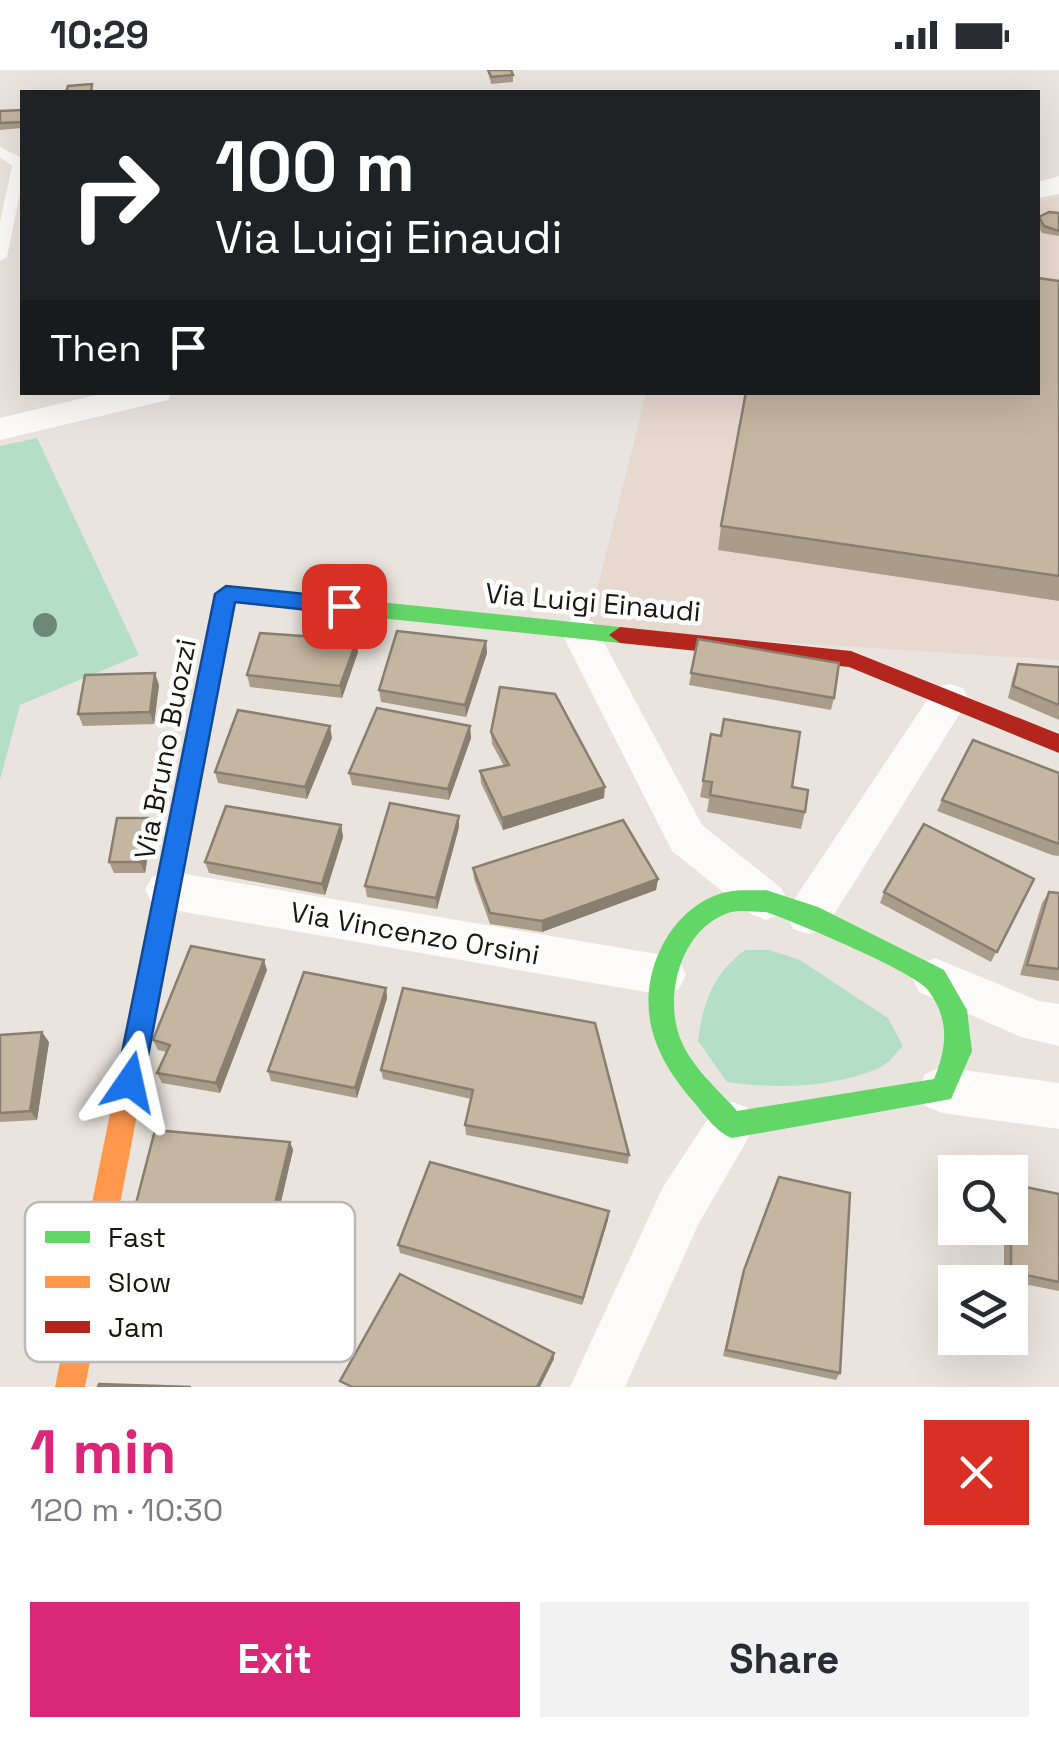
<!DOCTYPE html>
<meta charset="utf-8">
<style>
:root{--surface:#fff;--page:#f2f2f3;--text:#2b2b33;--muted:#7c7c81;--accent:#db2777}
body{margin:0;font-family:"Space Grotesk",sans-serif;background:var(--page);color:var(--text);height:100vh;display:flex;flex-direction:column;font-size:38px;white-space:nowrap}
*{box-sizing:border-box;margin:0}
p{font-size:32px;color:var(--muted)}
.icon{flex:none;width:55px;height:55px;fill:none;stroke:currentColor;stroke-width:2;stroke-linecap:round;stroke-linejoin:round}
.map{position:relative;height:1317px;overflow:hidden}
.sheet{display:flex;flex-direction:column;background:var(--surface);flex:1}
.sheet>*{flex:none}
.top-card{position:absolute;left:20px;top:20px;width:1020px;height:305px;border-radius:0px;box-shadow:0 10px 40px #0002;background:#202124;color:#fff;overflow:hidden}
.tools{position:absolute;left:938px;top:1085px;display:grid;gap:20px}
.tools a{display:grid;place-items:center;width:90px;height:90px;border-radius:0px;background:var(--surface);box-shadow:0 10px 40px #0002;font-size:50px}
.pin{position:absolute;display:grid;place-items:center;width:85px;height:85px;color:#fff;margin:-42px;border-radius:20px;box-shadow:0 5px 15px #0006}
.me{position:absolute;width:110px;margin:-55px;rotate:11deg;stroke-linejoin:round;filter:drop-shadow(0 0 8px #0008)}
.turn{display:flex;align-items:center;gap:35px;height:210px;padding:0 30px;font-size:45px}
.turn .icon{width:130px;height:130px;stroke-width:2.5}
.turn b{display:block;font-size:70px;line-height:85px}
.then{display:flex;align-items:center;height:95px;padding:0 30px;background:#0003;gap:20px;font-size:38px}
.round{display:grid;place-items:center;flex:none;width:105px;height:105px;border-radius:0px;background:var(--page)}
.summary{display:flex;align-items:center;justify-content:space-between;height:170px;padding:0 30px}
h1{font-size:60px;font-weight:800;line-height:75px;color:var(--accent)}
.cta{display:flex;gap:20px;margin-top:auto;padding:20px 30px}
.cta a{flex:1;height:115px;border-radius:0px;background:var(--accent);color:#fff;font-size:40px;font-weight:800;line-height:115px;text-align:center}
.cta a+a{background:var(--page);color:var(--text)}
.status{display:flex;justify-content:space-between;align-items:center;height:70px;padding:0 50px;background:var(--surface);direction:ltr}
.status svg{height:28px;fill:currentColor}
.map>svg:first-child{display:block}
</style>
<div class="status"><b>10:29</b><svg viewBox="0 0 49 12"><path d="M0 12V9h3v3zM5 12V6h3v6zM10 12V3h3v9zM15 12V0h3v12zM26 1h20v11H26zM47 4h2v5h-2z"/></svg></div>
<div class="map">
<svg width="1059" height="1317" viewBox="0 0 1059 1317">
<rect width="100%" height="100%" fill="#e9e4dd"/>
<polygon fill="#e8d9d0" points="1059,127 1059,590 587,560 646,323 1038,322 1038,132"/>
<g fill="#b4dec6">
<polygon points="37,368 139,585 20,635 0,710 0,376"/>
<path d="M745,880H769L800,890L888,948L903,976C896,983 888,994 879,998C833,1018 775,1019 727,1012L698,971C703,932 713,904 745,880Z"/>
</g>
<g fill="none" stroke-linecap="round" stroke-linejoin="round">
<polygon fill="#fcfbfa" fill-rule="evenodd" points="0,77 22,88 22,113 7,187 0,191 0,152 12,96 0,87"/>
<g fill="#fcfbfa" fill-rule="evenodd">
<polygon points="1059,106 1059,124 1038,128 1038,112"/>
<polygon points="108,322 172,322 168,330 0,370 0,348"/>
<polygon points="580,548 593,552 702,755 781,818 788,831 781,844 766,850 751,844 672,781 561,562 567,552"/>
<polygon points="949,614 963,618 969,629 825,859 809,864 793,859 787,845 793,831 935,618"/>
<polygon points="167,801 663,885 679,891 686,905 679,919 663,925 167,839 152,833 145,820 152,807"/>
<polygon points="935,888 1039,931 1059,934 1059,976 1021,967 919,922 912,908 919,894"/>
<polygon points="942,997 1059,1013 1059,1059 942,1043 925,1036 918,1020 925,1004"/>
<polygon points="732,1032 749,1038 756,1055 699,1153 625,1317 570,1317 663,1117 715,1038"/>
</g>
<g fill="#63d668" fill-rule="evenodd">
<polygon points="226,516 620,557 631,565 620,573 235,533 199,720 195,727 179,727 175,720 216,524"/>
<path d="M766,820L818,837L944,900L967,940L972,981L951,1029L732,1068C716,1062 704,1044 693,1031C673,1008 655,981 650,950C641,898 673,834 727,822C740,819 753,821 766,820ZM766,842C793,851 915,902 928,920C950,950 947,977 934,1009L737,1041C718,1019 691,997 680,968C664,926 680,860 728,843C739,839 754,842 766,842Z"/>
</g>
<polygon fill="#ff974d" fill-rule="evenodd" points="187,710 195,713 199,720 85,1317 55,1317 175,720 179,713"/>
<polygon fill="#b3261e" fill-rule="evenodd" points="620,557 851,581 1059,664 1059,683 849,597 620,573 609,565"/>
</g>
<circle fill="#6d8779" cx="45" cy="555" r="12"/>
<g fill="#a99d8a">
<polygon points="488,0 513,5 513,12 491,14"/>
<polygon points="22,40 22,58 0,60 0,41"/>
<polygon points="1059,143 1059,166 1042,163 1038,156 1039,147"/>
<polygon points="1059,211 1059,531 718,480 721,456"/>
<polygon points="698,569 834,628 831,640 689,615"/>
<polygon points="486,571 487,583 466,647 381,632 379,620"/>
<polygon points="358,582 342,628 250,617 247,605"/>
<polygon points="1018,594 1059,597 1059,650 1008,628 1013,607"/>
<polygon points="159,615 154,654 83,656 78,644"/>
<polygon points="470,656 471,668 449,730 352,715 349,703"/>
<polygon points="491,662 604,728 503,760 481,713 480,701 504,696 492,674"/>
<polygon points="332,668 307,729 218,713 215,702"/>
<polygon points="1059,703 1059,786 1052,785 937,741 942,730"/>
<polygon points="703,711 792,717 805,742 801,759 707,742 709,729 700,727"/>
<polygon points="459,746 459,757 437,839 367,827 365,816"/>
<polygon points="148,748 152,759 145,803 114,803 109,792"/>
<polygon points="341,755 343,767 325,825 209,803 205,792"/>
<polygon points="473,798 658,809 656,820 542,862 490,854 474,809"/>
<polygon points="1034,809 991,892 880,833 884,822"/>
<polygon points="1049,822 1059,823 1059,911 1020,905 1042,833"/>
<polygon points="267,900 220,1023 162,1013 157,1003 167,982 158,980 153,970"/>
<polygon points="386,918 387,928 357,1028 271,1011 268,1001"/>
<polygon points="403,918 629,1085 628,1094 466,1065 465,1055 471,1029 383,1009 381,1000"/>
<polygon points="0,965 49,972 37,1050 0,1052"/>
<polygon points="290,1072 293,1080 274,1162 138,1153 133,1145"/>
<polygon points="779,1107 840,1303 836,1310 723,1286 741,1208"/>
<polygon points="1011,1114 1059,1124 1059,1221 1004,1210 1004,1158 1010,1158"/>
<polygon points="608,1150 582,1235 400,1183 398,1175"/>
<polygon points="270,1195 259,1277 116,1273 110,1267"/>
</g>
<g fill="#897f70">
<polygon points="357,570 358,582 342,628 340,616"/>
<polygon points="486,571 487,583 466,647 465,635"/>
<polygon points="155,603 159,615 154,654 150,642"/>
<polygon points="330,656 332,668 307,729 305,717"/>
<polygon points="470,656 471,668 449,730 448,719"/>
<polygon points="605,717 604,728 503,760 502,748"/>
<polygon points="459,746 459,757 437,839 436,828"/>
<polygon points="148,748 152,759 145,803 140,792"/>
<polygon points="341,755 343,767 325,825 322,814"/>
<polygon points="658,809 656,820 542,862 542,851"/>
<polygon points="264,890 267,900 220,1023 216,1013"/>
<polygon points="386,918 387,928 357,1028 355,1018"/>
<polygon points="42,962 49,972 37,1050 30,1041"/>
<polygon points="290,1072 293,1080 274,1162 270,1154"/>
<polygon points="609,1141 608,1150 582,1235 583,1228"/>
<polygon points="266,1187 270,1195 259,1277 255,1270"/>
<polygon points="554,1283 554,1289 540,1317 537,1317"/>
</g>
<g fill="#c4b6a0" stroke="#897f70" stroke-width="2.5">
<polygon points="488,0 511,0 513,5 491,7"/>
<polygon points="92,14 91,22 66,22 68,16"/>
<polygon points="22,40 22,52 0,53 0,41"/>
<polygon points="1049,142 1059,143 1059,161 1044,156 1039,147"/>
<polygon points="1038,208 1059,211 1059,506 721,456 746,322 1038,322"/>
<polygon points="397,561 486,571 465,635 379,620"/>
<polygon points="260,563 357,570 340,616 247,605"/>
<polygon points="698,569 839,593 834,628 691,603"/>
<polygon points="1018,594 1059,597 1059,635 1013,616"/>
<polygon points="155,603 150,642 78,644 85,605"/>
<polygon points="500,617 555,624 605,717 502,748 480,701 509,695 491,662"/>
<polygon points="377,638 470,656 448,719 349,703"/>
<polygon points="238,640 330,656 305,717 215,702"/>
<polygon points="724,649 800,662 792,717 808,720 805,742 710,725 712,712 703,711 711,664 721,666"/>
<polygon points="973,670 1059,703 1059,774 942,730"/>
<polygon points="390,733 459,746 436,828 365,816"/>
<polygon points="226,736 341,755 322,814 205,792"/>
<polygon points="117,748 148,748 140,792 109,792"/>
<polygon points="623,750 658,809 542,851 490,843 473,798"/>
<polygon points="924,754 1034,809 997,882 884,822"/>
<polygon points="1049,822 1059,823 1059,899 1027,895"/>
<polygon points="191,876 264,890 216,1013 157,1003 170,975 153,970"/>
<polygon points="304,902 386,918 355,1018 268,1001"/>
<polygon points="403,918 595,953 629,1085 465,1055 473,1020 381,1000"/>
<polygon points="42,962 30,1041 0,1043 0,965"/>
<polygon points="155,1060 290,1072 270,1154 133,1145"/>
<polygon points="430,1092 609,1141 583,1228 398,1175"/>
<polygon points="779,1107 850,1123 840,1303 726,1280 744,1200"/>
<polygon points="1011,1114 1059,1124 1059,1212 1011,1202"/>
<polygon points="400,1204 554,1283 537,1317 352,1317 340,1311"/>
<polygon points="99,1314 191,1317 98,1317"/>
</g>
<polygon fill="#1a73e8" stroke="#114b97" stroke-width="2.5" points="226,516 344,528 354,536 344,544 235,532 143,1012 139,1021 130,1024 120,1021 116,1012 215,524"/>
<g text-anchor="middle" stroke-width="9" stroke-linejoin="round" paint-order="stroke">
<g font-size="28" fill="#1a1612" stroke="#fff">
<text transform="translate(593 532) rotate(5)" y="10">Via Luigi Einaudi</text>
<text transform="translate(165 679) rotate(-79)" y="10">Via Bruno Buozzi</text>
<text transform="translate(415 863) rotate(10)" y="10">Via Vincenzo Orsini</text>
</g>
</g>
<rect x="25" y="1132" width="330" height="160" rx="15" fill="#fff" stroke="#bab9b8" stroke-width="2.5"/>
<rect x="45" y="1161" width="45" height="12" fill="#63d668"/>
<rect x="45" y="1206" width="45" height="12" fill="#ff974d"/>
<rect x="45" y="1251" width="45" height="12" fill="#b3261e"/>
<g font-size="28" fill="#1a1612">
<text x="108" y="1177">Fast</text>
<text x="108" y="1222">Slow</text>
<text x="108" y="1267">Jam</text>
</g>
</svg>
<div class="tools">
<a><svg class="icon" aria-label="search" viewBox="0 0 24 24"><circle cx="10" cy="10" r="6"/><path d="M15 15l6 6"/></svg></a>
<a><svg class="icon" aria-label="layers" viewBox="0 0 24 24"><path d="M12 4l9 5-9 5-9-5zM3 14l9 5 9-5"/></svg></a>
</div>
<div class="pin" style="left:344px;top:536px;background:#d93025"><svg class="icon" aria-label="arrive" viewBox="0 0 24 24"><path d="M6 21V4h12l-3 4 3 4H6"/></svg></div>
<svg class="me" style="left:130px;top:1012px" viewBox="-20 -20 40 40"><path d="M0-17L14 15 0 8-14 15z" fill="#1a73e8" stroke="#fff" stroke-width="4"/></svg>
<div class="top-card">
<div class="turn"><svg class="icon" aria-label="right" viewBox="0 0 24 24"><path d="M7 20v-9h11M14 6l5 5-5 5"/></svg><div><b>100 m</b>Via Luigi Einaudi</div></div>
<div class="then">Then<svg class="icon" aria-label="arrive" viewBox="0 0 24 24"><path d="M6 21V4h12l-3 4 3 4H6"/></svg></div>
</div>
</div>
<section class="sheet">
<div class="summary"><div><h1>1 min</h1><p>120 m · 10:30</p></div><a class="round" style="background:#d93025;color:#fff"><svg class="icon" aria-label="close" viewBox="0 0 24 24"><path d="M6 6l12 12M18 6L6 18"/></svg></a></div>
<div class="cta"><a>Exit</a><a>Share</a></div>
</section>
